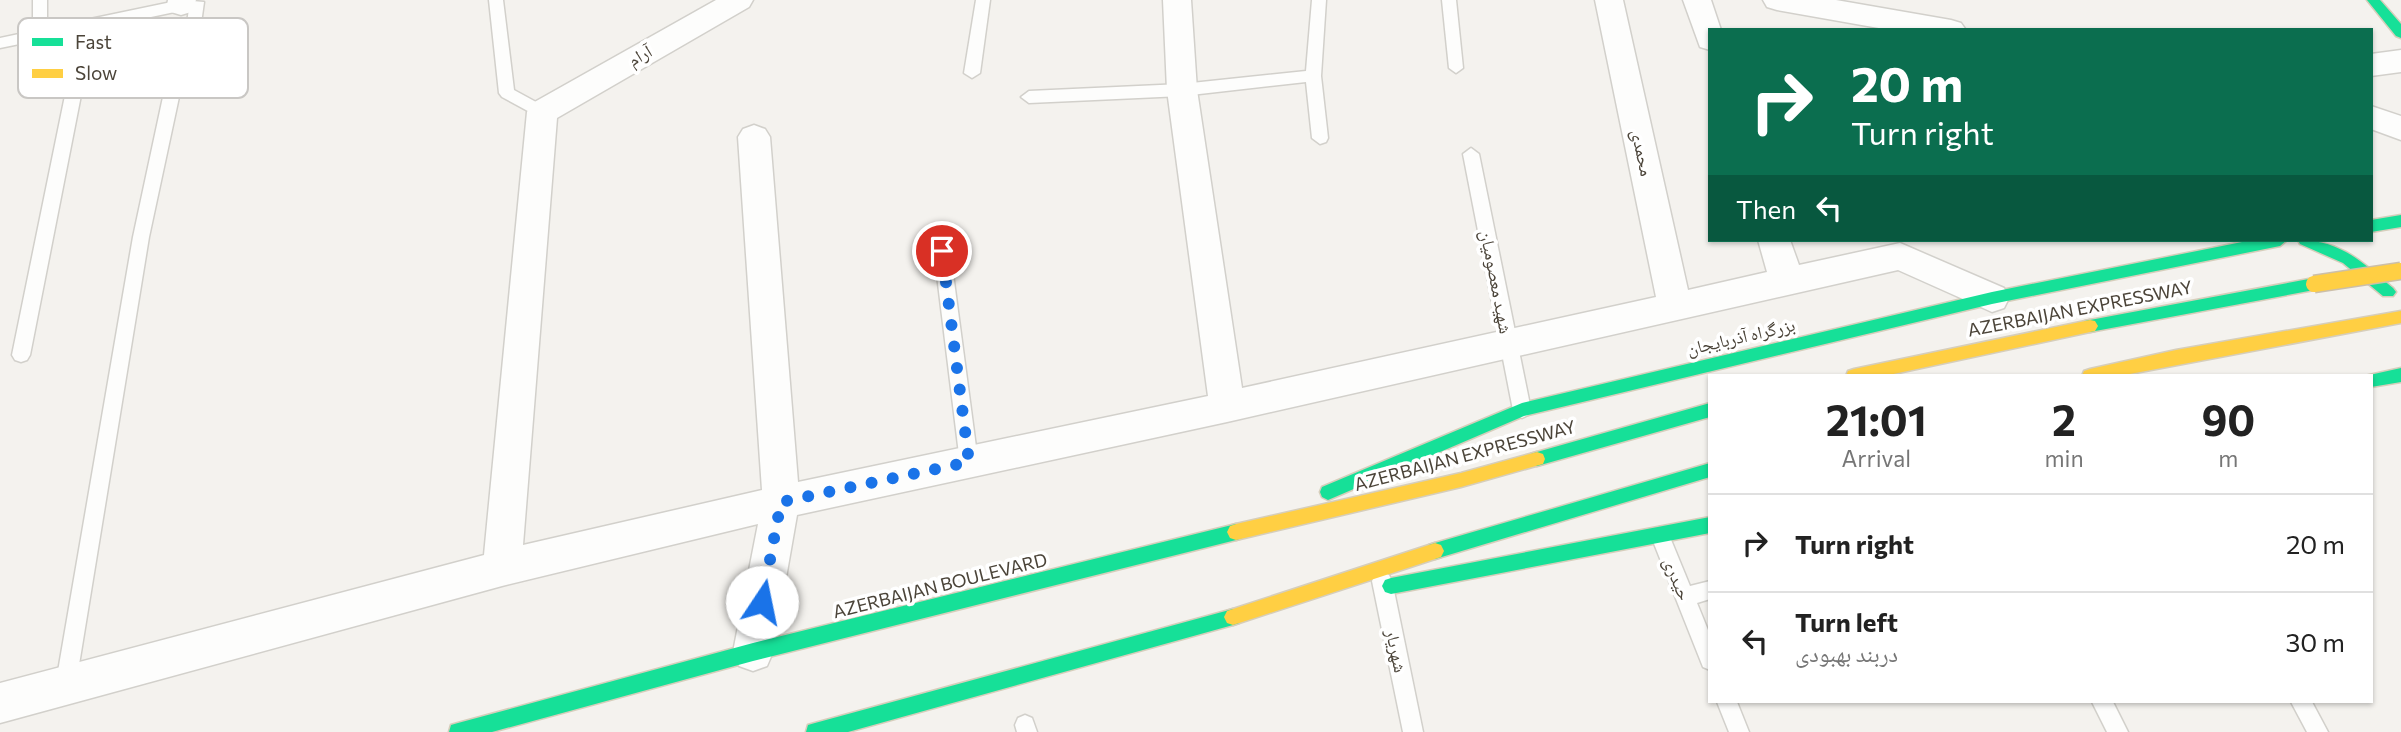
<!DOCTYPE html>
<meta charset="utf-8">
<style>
:root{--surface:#fff;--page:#f6f6f6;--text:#222;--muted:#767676;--line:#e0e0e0}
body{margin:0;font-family:Commissioner,"Noto Naskh Arabic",sans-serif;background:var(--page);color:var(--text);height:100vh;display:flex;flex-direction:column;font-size:26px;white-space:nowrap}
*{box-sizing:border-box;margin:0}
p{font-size:23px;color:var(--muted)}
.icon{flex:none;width:38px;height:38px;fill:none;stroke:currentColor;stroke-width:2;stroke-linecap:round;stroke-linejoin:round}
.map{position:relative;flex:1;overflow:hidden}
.sheet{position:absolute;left:1708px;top:374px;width:665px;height:329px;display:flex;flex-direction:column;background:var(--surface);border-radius:0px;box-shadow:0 2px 5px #0004}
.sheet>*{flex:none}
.banner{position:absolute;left:1708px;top:28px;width:665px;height:214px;border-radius:0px;box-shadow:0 2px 5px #0004;background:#0b6e4f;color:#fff;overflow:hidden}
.pin{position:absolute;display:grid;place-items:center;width:60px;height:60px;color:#fff;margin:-30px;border:4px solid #fff;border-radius:50%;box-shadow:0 2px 7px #0007}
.me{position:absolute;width:77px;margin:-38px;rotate:11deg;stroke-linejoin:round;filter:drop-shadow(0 0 5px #0008)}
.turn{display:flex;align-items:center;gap:24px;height:147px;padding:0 28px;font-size:32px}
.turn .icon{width:91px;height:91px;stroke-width:2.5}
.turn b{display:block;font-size:49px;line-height:60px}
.then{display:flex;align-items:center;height:66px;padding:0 28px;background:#0003;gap:14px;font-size:26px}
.eta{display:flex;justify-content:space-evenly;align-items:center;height:119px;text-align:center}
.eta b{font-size:42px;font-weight:700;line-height:49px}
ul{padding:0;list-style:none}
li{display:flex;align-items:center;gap:21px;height:98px;padding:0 28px;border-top:2px solid var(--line)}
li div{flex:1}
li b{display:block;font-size:26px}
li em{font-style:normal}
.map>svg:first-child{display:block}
</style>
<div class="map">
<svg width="2401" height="732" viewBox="0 0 2401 732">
<rect width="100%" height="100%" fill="#f4f2ee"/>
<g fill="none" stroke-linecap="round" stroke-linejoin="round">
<defs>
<g id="lane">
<polygon points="33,0 47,0 47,28 181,0 204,2 197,52 179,66 179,97 149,237 76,683 73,690 66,693 59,690 56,683 133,237 163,97 165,64 183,49 189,9 94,29 30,355 27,360 21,362 15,360 12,355 78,32 0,48 0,38 33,31"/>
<polygon points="489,0 503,0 514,90 547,108 550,112 547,116 537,116 502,97 499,93"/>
<polygon points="976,0 990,0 980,73 972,78 964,73"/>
<polygon points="1312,0 1326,0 1321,76 1328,138 1326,142 1320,144 1312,138 1306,82 1182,96 1029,103 1021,97 1029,91 1182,84 1306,71"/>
<polygon points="1442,0 1456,0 1463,68 1456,73 1449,68"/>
<polygon points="1471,148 1479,154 1531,410 1528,415 1522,418 1516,415 1513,410 1463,154"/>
<polygon points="942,244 948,246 950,251 978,462 975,468 969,470 963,468 960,462 934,251 936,246"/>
<polygon points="1660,527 1667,530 1690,586 1710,581 1710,599 1697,603 1710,635 1710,670 1703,667 1651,536 1653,530"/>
<polygon points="1382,572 1389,575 1392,581 1423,732 1403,732 1372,581 1375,575"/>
<polygon points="1717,702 1737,702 1749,732 1729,732"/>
<polygon points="2092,702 2113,702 2128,732 2107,732"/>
<polygon points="2291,702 2312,702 2328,732 2307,732"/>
<polygon points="1025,715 1032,718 1037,732 1017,732 1015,725 1018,718"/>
</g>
<g id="street">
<polygon points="168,0 196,0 191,12 181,15 171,12 167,5"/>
<polygon points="716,0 753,0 749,7 557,118 523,545 762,490 738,137 743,129 754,125 765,129 770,137 798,482 1208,396 1167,90 1163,0 1191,0 1197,90 1242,388 1656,297 1595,0 1623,0 1688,290 1767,272 1758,240 1790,240 1799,265 1900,243 2004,288 2009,298 2004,308 1992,312 1898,270 1227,422 797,515 773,652 767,666 753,671 739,666 733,652 758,524 502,586 0,723 0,683 484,555 527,112 531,104"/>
<polygon points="1683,0 1711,0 1721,30 1710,30 1710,50 1700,47"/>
<polygon points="1763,0 1836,0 1951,20 1961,23 1966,30 1890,30 1777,10 1767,7"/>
<polygon points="2401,50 2401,72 2371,76 2371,54"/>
<polygon points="2371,106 2401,116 2401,140 2371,129"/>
</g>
<g id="fast">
<polygon points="2367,0 2380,0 2401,24 2401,38 2396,36"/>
<polygon points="2401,215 2401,227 2371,232 2371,220"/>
<polygon points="2252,240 2287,240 2280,246 1992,304 1524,416 1328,500 1322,497 1320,492 1322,487 1522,403 1992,292"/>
<path d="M2298,240C2341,240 2362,262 2393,288L2396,292L2393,296H2383L2343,263L2300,244Z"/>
<polygon points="2314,278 2319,280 2322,284 2319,288 2314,290 2090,332 2085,331 2082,326 2085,321 2090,320"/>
<polygon points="2401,368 2401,382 2371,387 2371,376 2365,376"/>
<polygon points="1710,403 1710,417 1537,466 1531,464 1529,459 1531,454 1537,452"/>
<polygon points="1710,463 1710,477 1435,559 1429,557 1426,551 1429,545 1435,543"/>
<polygon points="1710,517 1710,533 1391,594 1385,592 1382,586 1385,580 1391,578"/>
<polygon points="1236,524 1242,526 1245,532 1242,538 1236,540 753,661 492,732 449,732 451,725 458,723 753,643"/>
<polygon points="1233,609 1239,611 1242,617 1239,623 1233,625 848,732 806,732 808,725 815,723"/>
</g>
<g id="slow">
<polygon points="2401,311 2401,323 2119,376 2082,376 2084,371 2090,369 2176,350"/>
<polygon points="2090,320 2095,321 2098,326 2095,331 2090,332 1884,376 1846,376 1848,371 1854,369"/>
<polygon points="1537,452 1543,454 1545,459 1543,464 1461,487 1236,540 1230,538 1227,532 1230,526 1236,524 1461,473"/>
<polygon points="1435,543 1441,545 1444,551 1441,557 1435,559 1233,625 1227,623 1224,617 1227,611 1233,609"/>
</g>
</defs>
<use href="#lane" stroke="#d2d0cb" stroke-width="3"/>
<use href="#street" stroke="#d2d0cb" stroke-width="3"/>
<use href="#fast" stroke="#d6cebb" stroke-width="3"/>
<use href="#slow" stroke="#d6cebb" stroke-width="3"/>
<use href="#lane" fill="#fdfdfc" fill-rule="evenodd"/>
<use href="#street" fill="#fdfdfc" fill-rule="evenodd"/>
<use href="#fast" fill="#16e098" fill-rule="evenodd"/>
<use href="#slow" fill="#ffcf43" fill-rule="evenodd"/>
<defs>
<polyline id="slow-bridge" points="2314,284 2401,271"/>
</defs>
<use href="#slow-bridge" stroke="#ccbfa9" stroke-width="19" stroke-linecap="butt"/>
<use href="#slow-bridge" stroke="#ffcf43" stroke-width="16"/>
</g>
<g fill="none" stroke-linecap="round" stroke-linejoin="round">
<polyline stroke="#1a73e8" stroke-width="12" stroke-dasharray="0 21.6" points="762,602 781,502 969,462 942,251"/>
</g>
<g text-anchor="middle" stroke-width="7" stroke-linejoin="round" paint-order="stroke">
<g font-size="18" fill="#4b4439" stroke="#fff">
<text transform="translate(640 56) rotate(-30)" y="6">آرام</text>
<text transform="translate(1642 153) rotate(78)" y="6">محمدی</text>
<text transform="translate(1496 282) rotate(79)" y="6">شهید معصومیان</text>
<text transform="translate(2080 309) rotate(-11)" y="6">AZERBAIJAN EXPRESSWAY</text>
<text transform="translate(1741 337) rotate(-13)" y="6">بزرگراه آذربایجان</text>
<text transform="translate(1465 456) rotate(-15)" y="6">AZERBAIJAN EXPRESSWAY</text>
<text transform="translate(1677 579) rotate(68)" y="6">حیدری</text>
<text transform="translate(940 586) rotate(-14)" y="6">AZERBAIJAN BOULEVARD</text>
<text transform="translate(1396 651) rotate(78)" y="6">شهریار</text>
</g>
</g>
<rect x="18" y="18" width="230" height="80" rx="10" fill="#fff" stroke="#c9c7c4" stroke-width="2"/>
<rect x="32" y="38" width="31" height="8" fill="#16e098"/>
<rect x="32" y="69" width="31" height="9" fill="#ffcf43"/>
<g font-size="19" fill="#4b4439">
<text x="75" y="49">Fast</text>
<text x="75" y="80">Slow</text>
</g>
</svg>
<div class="pin" style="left:942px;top:251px;background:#d93025"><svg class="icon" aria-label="arrive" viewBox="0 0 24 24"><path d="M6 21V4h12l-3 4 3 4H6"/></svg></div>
<svg class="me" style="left:762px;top:602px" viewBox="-20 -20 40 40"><circle r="19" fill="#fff"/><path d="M0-13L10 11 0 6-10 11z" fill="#1a73e8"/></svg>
<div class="banner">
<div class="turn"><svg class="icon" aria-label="right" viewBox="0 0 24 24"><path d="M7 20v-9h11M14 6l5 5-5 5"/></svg><div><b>20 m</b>Turn right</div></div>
<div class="then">Then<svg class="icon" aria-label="left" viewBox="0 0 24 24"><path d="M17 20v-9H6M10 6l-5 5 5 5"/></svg></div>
</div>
<section class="sheet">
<div class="eta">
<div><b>21:01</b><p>Arrival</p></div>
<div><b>2</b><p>min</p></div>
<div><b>90</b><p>m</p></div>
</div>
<ul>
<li><svg class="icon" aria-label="right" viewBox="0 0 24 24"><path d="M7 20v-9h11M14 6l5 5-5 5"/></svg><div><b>Turn right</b></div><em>20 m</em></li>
<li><svg class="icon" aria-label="left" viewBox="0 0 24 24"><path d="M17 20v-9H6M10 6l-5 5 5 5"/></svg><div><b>Turn left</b><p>دربند بهبودی</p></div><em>30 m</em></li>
</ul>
</section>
</div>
